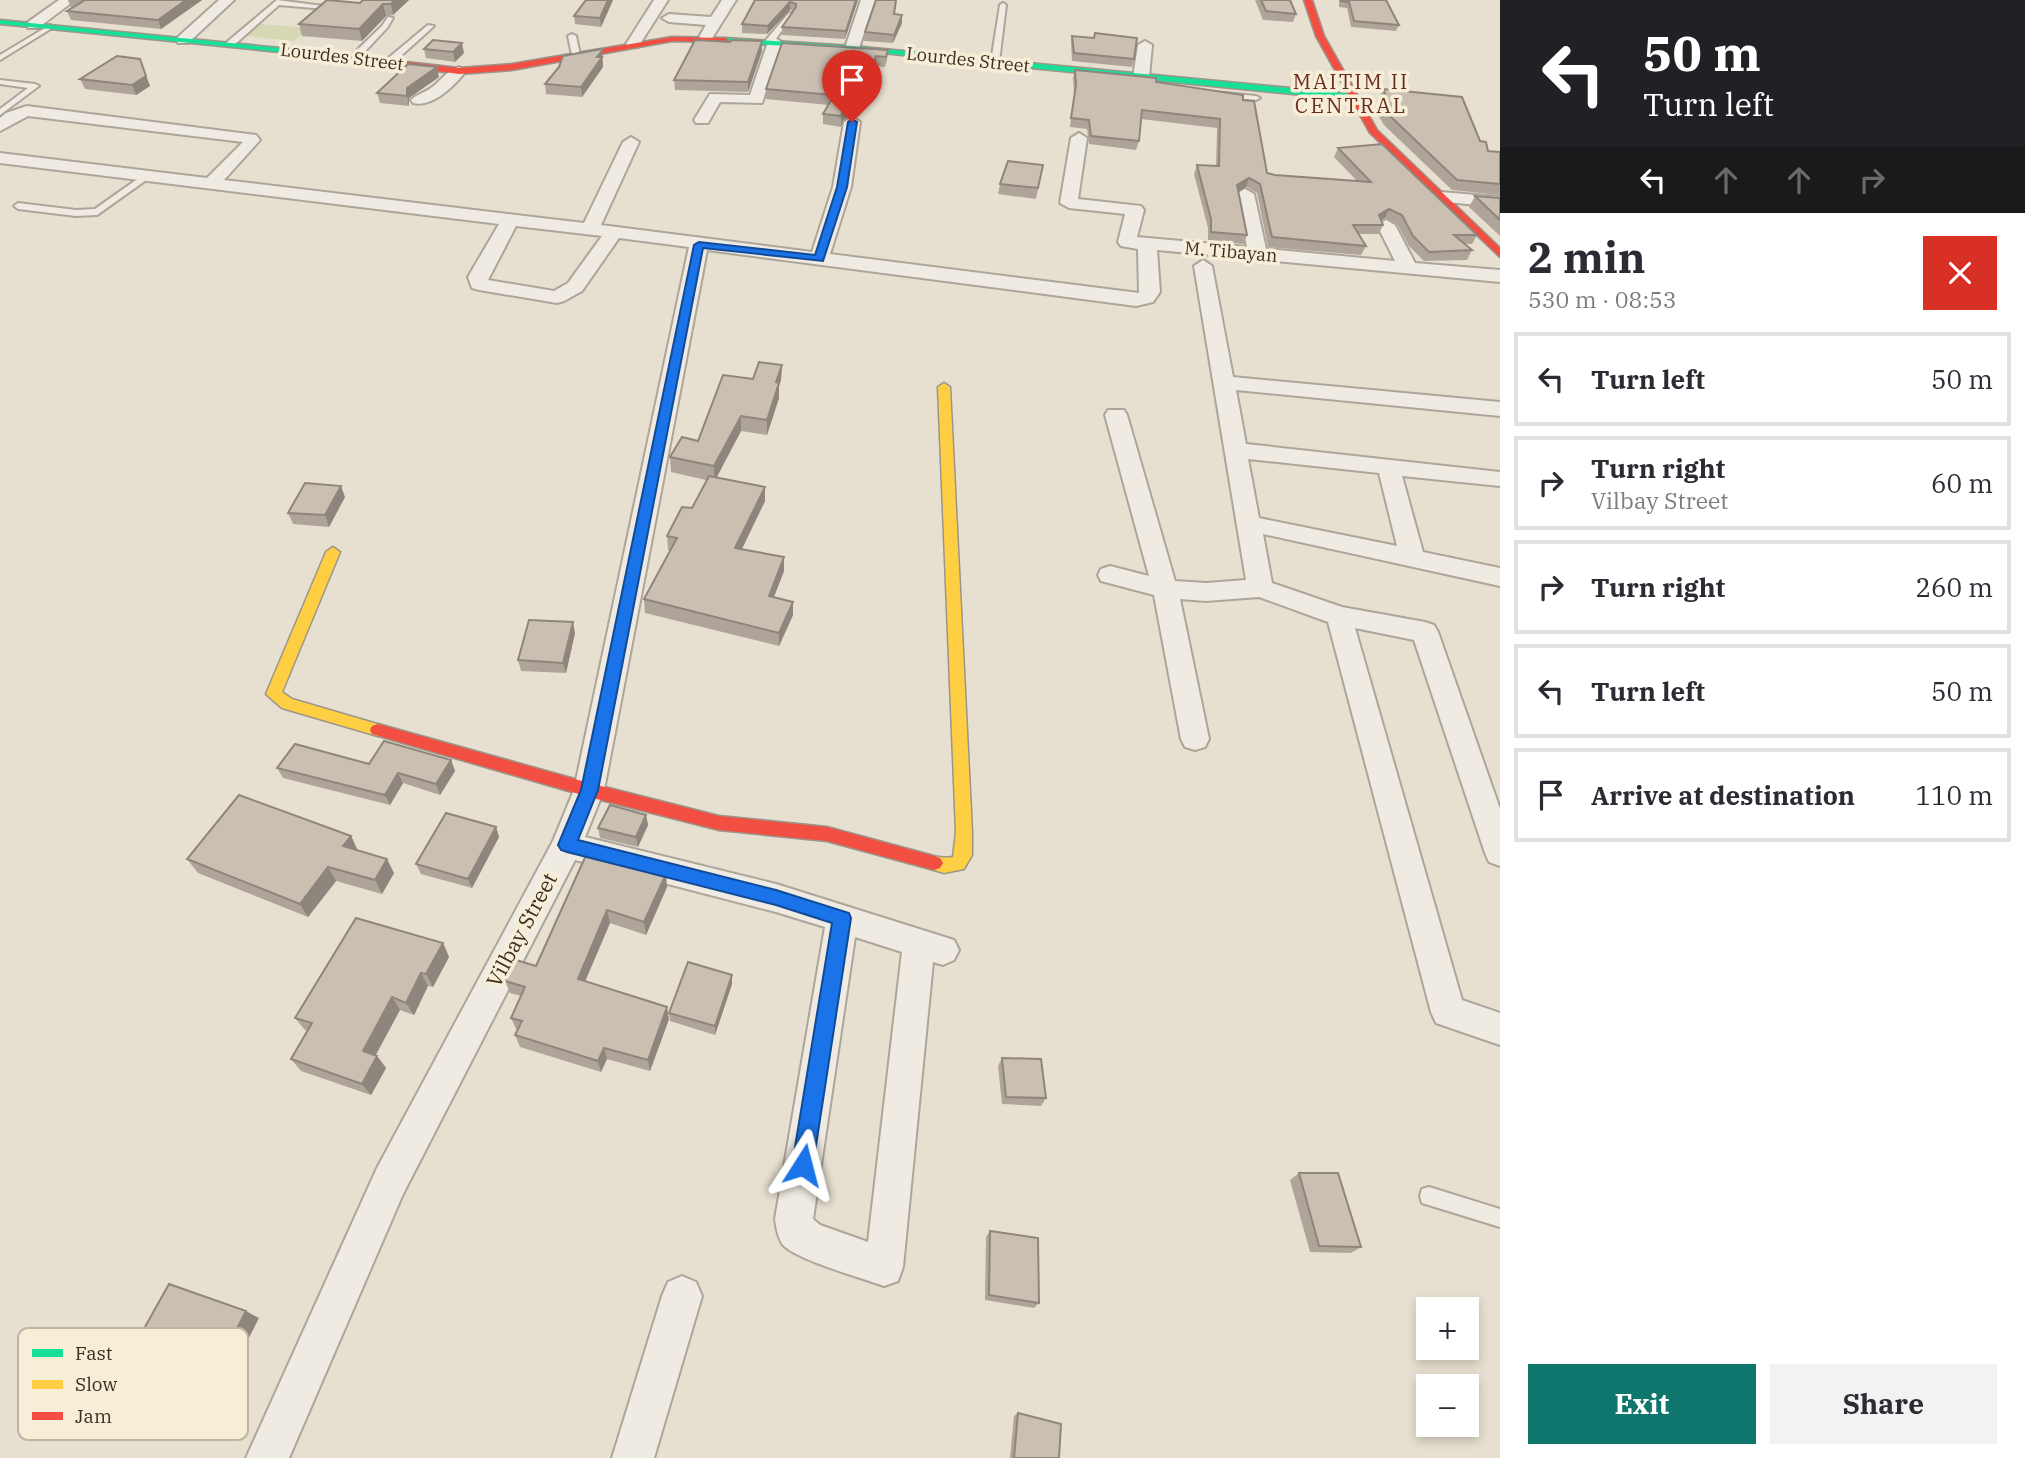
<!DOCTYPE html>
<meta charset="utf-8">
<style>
:root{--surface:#fff;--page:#f2f2f3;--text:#2b2b33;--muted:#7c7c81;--line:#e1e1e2;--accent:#0f766e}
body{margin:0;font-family:"IBM Plex Serif",serif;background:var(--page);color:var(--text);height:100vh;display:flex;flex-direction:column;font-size:26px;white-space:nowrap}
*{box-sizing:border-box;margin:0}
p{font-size:23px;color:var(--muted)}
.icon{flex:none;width:38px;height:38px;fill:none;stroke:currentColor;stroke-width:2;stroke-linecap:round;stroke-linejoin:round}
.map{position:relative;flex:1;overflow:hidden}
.details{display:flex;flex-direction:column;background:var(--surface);width:525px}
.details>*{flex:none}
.guide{background:#202124;color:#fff;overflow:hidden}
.controls{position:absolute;left:1416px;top:1297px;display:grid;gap:14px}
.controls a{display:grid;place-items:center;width:63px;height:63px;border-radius:0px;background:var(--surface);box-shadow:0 4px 10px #0003;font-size:35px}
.pin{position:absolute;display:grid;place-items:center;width:60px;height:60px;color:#fff;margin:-72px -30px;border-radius:50% 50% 50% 0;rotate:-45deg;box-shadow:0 0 7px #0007}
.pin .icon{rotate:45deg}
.me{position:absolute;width:77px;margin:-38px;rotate:9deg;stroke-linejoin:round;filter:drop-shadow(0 0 5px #0008)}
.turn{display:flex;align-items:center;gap:24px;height:147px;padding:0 28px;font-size:32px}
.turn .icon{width:91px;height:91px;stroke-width:2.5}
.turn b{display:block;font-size:49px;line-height:60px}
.lanes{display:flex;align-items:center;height:66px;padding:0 28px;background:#0003;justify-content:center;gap:35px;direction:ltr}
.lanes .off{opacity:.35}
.round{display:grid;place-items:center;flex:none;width:74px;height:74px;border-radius:0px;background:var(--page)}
.summary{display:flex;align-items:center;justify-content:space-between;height:119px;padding:0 28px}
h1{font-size:42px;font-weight:800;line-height:52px}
.cta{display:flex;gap:14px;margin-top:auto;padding:14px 28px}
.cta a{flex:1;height:80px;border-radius:0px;background:var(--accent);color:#fff;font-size:28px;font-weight:800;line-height:80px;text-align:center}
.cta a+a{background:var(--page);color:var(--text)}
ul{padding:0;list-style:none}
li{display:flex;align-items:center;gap:21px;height:94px;margin:0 14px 10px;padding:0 14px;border:4px solid var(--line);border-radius:0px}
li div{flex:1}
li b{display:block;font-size:26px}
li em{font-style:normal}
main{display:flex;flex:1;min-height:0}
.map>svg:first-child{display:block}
</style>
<main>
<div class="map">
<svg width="1500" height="1458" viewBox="0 0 1500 1458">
<rect width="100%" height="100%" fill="#e7e0d1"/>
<polygon fill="#d6d7b3" points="261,24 309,28 294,41 246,36"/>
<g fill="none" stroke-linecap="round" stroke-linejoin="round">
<defs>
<g id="lane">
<polygon points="277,0 339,8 336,10 279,5 233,46 227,46 227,42"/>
<polygon points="1003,3 1006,5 999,62 995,64 991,62 1000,5"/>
<polygon points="789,13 794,14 772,44 766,44 766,40"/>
<polygon points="388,17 393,18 387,28 357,60 351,60 351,56 382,26"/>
<polygon points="50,25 52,28 0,60 0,55"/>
<polygon points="428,25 434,26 392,64 386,64 386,60"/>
<polygon points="572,34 576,36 580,55 576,57 572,55 568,36"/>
<polygon points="0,80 35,84 39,86 0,115 0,109 28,88 0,84"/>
<polygon points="1224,93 1256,96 1260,98 1256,100 1221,97 1220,95"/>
<polygon points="146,173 150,176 149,178 97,215 76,216 18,209 14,206 18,203 76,210 95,209"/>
<polygon points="1429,1187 1500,1209 1500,1227 1422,1203 1420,1196 1422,1189"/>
</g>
<g id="street">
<polygon points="59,0 75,0 38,28 28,28 28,22"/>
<polygon points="219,0 234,0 188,43 178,43 176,40 178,37"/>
<polygon points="654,0 668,0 638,47 628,47 626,44"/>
<polygon points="722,0 736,0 711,40 706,41 699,37 706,25 669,22 662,18 669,14 711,17"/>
<polygon points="861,0 875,0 859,48 852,52 845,48"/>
<polygon points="775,38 782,42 762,103 720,102 708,123 696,123 694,120 710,94 750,95 768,42"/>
<polygon points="1145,41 1152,45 1149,77 1141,82 1133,77 1138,45"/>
<path d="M459,67L466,71C455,85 433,108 413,103L411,100C417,94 424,93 431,88C441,81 447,70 459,67Z"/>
<path d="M27,106L256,135L260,140L224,180L584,223L623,142L631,137L639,142L601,225L812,252L833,187L844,122L852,117L860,122L851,187L830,254L1139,293L1138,249L1121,246L1118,242L1125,214L1069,208L1060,203L1071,138L1079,133L1087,138L1078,199L1141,206L1144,210L1137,237L1247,247L1236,194L1245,189L1254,194L1266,249L1395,261L1377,225L1386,220L1395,225L1415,263L1500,270V282L1157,250L1160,292L1153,302L1136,306L707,250L604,790L585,837L776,884L954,940L959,950L954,960L943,965L933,962L903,1267L898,1281L884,1286C862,1278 797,1260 783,1245C778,1238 776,1227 775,1219L825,927L776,912L575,860L403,1194L289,1458H246L377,1168L553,841L574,790L689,247L619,238L582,291L564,301L557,303L479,290L472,288L468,277L499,224L0,163V153L207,178L243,142L28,116L0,131V118L6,113ZM516,226L602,236L568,283L554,291L488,280ZM855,937L902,952L868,1242L820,1225L813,1219Z"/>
<polygon points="1441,192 1500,197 1500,207 1435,201 1432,197 1435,193"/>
<path d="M1203,260L1212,266L1233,377L1500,402V416L1236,390L1246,444L1500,472V486L1402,476L1423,552L1500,568V586L1263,534L1272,583L1342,607L1425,622L1434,625L1438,632L1500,809V866L1489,862L1485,853L1414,640L1355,628L1462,1000L1500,1013V1045L1436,1023L1431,1012L1328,622L1259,597L1206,601L1180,599L1209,739L1205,747L1195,750L1185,747L1181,739L1154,595L1101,581L1098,575L1101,569L1110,566L1149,576L1105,415L1108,410H1124L1127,415L1175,581L1206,583L1246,580L1194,266ZM1248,459L1379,473L1397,546L1259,518Z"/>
<polygon points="682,1276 696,1282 702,1296 654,1458 612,1458 662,1296 668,1282"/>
</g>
<g id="fast">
<polygon points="0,20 290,49 294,51 290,53 0,24"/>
<polygon points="725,38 852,46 1352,94 1356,97 1352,100 852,50 722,42"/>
</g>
<g id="slow">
<path d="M944,383L950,387L972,832V855L964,869L944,873L928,868L925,863L928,858C936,855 944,859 953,857L956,832L938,387Z"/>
<polygon points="333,547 340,552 282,692 292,699 384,726 386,730 384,734 378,736 282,708 266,694 326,552"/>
</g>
<g id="jam">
<polygon points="1304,0 1312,0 1324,36 1377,130 1500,248 1500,257 1370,133 1316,36"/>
<polygon points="672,37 725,38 729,40 725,42 672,41 512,70 459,74 286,51 290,49 459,68 512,64"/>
<polygon points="378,724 589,783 719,816 827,827 934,856 940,858 943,863 940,868 934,870 827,841 719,830 589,797 372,734 370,730 372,726"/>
</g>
</defs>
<use href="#lane" stroke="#ada599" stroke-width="4"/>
<use href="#street" stroke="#ada599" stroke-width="4"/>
<use href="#fast" stroke="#9c958a" stroke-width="3"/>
<use href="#slow" stroke="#9c958a" stroke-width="3"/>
<use href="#jam" stroke="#9c958a" stroke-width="3"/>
<use href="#lane" fill="#efebe3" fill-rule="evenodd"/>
<use href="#street" fill="#efebe3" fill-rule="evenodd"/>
<use href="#fast" fill="#16e098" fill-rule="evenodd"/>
<use href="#slow" fill="#ffcf43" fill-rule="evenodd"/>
<use href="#jam" fill="#f24e42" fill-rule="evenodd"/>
</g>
<g fill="#afa499">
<polygon points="68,0 202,0 161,29 71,20 67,11 71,8"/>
<polygon points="409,0 393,15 386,16 362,41 302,36 299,24 360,3"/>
<polygon points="586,0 613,0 601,27 575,24 574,16"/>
<polygon points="755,0 858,0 845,39 782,35 782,27 793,11 790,10 767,34 742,33 742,24"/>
<polygon points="1255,0 1290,0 1296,14 1293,22 1263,20"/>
<polygon points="1339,0 1386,0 1399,25 1396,31 1351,27 1347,8 1339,7"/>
<polygon points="894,14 902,15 902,23 893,43 864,41 865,32"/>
<polygon points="1072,36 1134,59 1132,67 1072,61 1071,43"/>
<polygon points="424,49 464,53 455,62 426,58"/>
<polygon points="888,50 887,60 885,67 876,66 865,94 862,93 851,115 843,120 841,127 823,124 823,114 829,105 766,99 766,89"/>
<polygon points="602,51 603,67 582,97 546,94 545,84"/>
<polygon points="762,51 748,92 675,90 674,80"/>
<polygon points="140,59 150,86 136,95 85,89 80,79"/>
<polygon points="1075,70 1156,82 1243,100 1267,173 1275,175 1357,181 1334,157 1338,148 1477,235 1472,244 1465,244 1472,250 1467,260 1424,261 1409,246 1397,224 1385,218 1381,220 1383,225 1379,234 1359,234 1366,246 1361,255 1268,247 1257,193 1246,187 1238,192 1247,235 1244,244 1208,241 1208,228 1194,174 1197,165 1216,166 1217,128 1141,119 1139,141 1136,150 1089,144 1087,129 1070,127 1074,94 1073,78"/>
<polygon points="439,77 409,98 409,106 380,103 377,93"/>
<polygon points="1383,89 1480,141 1488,151 1500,152 1500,195 1452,190 1384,125 1378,115 1382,106 1379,100"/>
<polygon points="1043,165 1036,199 998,194 1000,184"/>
<polygon points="1475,196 1500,198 1500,236 1469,207"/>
<polygon points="782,365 781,380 779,386 779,398 767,435 741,431 717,477 765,487 765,501 742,549 784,571 774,597 793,602 793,615 779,646 645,613 644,599 671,550 668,550 667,536 692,508 706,480 671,472 670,457 698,441 753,379"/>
<polygon points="345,497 329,527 293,524 288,513"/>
<polygon points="575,633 566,673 521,671 518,660"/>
<polygon points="451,760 455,771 440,795 403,783 390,805 283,778 277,768"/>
<polygon points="646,815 648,825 638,847 600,838 598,828"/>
<polygon points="496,827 499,837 472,888 421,874 416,864"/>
<polygon points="351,836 358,851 394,873 382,894 336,881 308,917 198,873 187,859"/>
<polygon points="587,853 667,887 646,935 610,923 585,981 669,1019 650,1071 607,1059 601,1072 520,1047 515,1035 518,1030 516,1029 511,1018 521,996 510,993 505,981 536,966"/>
<polygon points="443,943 449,957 433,987 428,986 414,1015 400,1010 376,1055 377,1056 386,1068 371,1095 301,1071 291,1059 308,1031 305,1030 295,1018"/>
<polygon points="732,984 715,1035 670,1021 669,1013"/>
<polygon points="1002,1058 1046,1098 1041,1106 1002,1104 998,1066"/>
<polygon points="1299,1173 1361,1247 1351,1253 1310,1252 1290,1180"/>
<polygon points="990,1231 1039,1303 1034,1308 985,1300 986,1237"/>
<polygon points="1018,1413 1059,1458 1010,1458 1014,1416"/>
</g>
<g fill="#8e867d">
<polygon points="186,0 202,0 161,29 158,20"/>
<polygon points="394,0 409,0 393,15 391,4"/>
<polygon points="608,0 613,0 601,27 600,18"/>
<polygon points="856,0 858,0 845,39 846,31"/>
<polygon points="790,2 790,10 767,34 768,26"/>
<polygon points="383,4 386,16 362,41 359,29"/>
<polygon points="902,15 902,23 893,43 894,35"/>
<polygon points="762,41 762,51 748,92 748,82"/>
<polygon points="462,43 464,53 455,62 453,52"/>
<polygon points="602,51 603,67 582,97 581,87 597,57"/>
<polygon points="876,56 876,66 865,94 866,84"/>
<polygon points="437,67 439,77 409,98 409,106 407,96 407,88"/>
<polygon points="146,76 150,86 136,95 132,85"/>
<polygon points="863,83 862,93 851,115 843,120 841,127 841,116 843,110"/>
<polygon points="1249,178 1246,187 1233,195 1237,185"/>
<polygon points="1389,209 1385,218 1374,224 1379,215"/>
<polygon points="782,365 781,380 779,386 779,398 767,435 767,420 776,382"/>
<polygon points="741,416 741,431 714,482 714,466"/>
<polygon points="341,486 345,497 329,527 325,515"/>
<polygon points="765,487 765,501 736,561 735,548"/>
<polygon points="784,557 784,571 769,609 769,596"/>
<polygon points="793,602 793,615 779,646 779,633"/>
<polygon points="573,622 575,633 566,673 563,663"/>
<polygon points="451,760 455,771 440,795 436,784"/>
<polygon points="398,773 403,783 390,805 385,795"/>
<polygon points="646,815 648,825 638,847 636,837"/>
<polygon points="496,827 499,837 472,888 468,879"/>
<polygon points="351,836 358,851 343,846"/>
<polygon points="387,859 394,873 382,894 375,880"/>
<polygon points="328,867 336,881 308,917 300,904"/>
<polygon points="666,874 667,887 646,935 644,922"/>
<polygon points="607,910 610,923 581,991 578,979"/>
<polygon points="443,943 449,957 433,987 426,974"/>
<polygon points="421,973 428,986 414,1015 406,1003"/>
<polygon points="732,975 732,984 715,1035 715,1026"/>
<polygon points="392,997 400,1010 371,1063 363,1051"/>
<polygon points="667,1007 669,1019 650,1071 648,1060"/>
<polygon points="604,1048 607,1059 601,1072 598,1061"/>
<polygon points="377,1056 386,1068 371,1095 362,1084"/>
<polygon points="246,1311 259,1318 220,1395 206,1389"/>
</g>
<g fill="#cbbfb2" stroke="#8e867d" stroke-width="2">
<polygon points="81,0 186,0 158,20 67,11 85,0"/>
<polygon points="327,0 360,3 363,0 394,0 391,4 383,4 359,29 299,24"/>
<polygon points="586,0 608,0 600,18 574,16"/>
<polygon points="755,0 856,0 846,31 782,27 796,7 796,4 790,2 768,26 742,24"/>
<polygon points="876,0 896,0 894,14 902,15 894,35 865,32"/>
<polygon points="1261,0 1290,0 1296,14 1266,11"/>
<polygon points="1341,0 1386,0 1399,25 1354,21 1349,2 1341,1"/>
<polygon points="1095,33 1137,38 1134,59 1074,53 1072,36 1094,38"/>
<polygon points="433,40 462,43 453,52 424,49"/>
<polygon points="695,40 730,42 732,40 762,41 748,82 674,80"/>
<polygon points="782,43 888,50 886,57 876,56 866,84 863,83 852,105 843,110 841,116 823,114 834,95 766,89"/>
<polygon points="602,49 602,51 597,57 602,57 581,87 545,84 559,67 563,56"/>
<polygon points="117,56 140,59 146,76 132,85 80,79"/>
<polygon points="408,64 437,67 407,88 407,96 377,93"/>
<polygon points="1075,70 1156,78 1156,82 1243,95 1243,100 1254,101 1267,173 1275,175 1371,182 1338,148 1382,144 1477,235 1454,235 1472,250 1429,252 1413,236 1402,215 1389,209 1379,215 1383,225 1353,225 1366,246 1272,237 1260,184 1249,178 1237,185 1247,235 1211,232 1211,219 1197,165 1219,166 1220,119 1142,110 1139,141 1091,136 1089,120 1071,118 1076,85"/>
<polygon points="1383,89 1462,97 1480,141 1486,142 1488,151 1500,152 1500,184 1457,180 1389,115 1382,104 1390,105"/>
<polygon points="1008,161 1043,165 1038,188 1000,184"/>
<polygon points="1475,196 1500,198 1500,220"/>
<polygon points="759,362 782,365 776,382 779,383 767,420 741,416 714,466 670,457 682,437 698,441 723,375 753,379"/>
<polygon points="709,476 765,487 735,548 784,557 769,596 793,602 779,633 644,599 677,538 667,536 682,507 692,508"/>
<polygon points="305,483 341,486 325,515 288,513"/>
<polygon points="529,620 573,622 563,663 518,660"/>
<polygon points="384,741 451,760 436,784 398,773 385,795 277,768 295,744 369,764"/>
<polygon points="239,795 351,836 343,846 387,859 375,880 328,867 300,904 187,859"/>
<polygon points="610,805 646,815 636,837 598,828"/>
<polygon points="446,813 496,827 468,879 416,864"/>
<polygon points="587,853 666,874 644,922 607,910 578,979 667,1007 648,1060 604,1048 598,1061 515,1035 522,1021 511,1018 525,987 505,981 516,960 536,966"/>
<polygon points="356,918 443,943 426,974 421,973 406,1003 392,997 363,1051 377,1056 362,1084 291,1059 312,1023 295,1018"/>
<polygon points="688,962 732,975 715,1026 669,1013"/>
<polygon points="1002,1058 1041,1059 1046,1098 1006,1097"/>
<polygon points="1299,1173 1338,1173 1361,1247 1319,1246"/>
<polygon points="990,1231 1038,1238 1039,1303 989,1295"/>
<polygon points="169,1284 246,1311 206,1389 126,1361"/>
<polygon points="1018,1413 1061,1424 1059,1458 1014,1458"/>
</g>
<polygon fill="#1a73e8" stroke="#114b97" stroke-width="2" points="852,119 857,122 847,187 823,261 703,248 598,790 578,840 776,890 849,913 851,918 813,1165 810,1172 803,1175 795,1172 792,1165 832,923 776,905 567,852 561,850 558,845 581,790 694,245 699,242 815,255 837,187 848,122"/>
<g text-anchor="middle" stroke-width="7" stroke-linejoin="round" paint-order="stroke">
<g font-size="18" fill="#3d2e20" stroke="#f7eed8">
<text transform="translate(342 57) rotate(7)" y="6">Lourdes Street</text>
<text transform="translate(968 60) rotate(6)" y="6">Lourdes Street</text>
<text transform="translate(1231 252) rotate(5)" y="6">M. Tibayan</text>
</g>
<g font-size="21" letter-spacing="2" fill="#6b2e1e" stroke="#f7eed8">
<text x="1351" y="89">MAITIM II<tspan x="1351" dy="24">CENTRAL</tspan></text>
</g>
<g font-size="21" fill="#3d2e20" stroke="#f7eed8">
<text transform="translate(522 930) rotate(-62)" y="7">Vilbay Street</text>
</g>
</g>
<rect x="18" y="1328" width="230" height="112" rx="10" fill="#f7eed8" stroke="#bfb4a1" stroke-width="2"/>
<rect x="32" y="1349" width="31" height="8" fill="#16e098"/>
<rect x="32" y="1380" width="31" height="9" fill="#ffcf43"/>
<rect x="32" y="1412" width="31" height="8" fill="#f24e42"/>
<g font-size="19" fill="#3d2e20">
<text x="75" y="1360">Fast</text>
<text x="75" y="1391">Slow</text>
<text x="75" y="1423">Jam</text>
</g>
</svg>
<div class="controls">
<a>+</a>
<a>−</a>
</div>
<div class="pin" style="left:852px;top:122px;background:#d93025"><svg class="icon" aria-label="arrive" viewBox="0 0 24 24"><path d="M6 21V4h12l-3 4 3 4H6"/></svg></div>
<svg class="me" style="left:803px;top:1165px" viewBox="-20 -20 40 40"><path d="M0-17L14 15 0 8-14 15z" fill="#1a73e8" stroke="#fff" stroke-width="4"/></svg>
</div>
<section class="details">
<div class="guide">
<div class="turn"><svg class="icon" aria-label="left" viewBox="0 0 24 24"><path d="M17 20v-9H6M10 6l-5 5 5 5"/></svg><div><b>50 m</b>Turn left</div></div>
<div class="lanes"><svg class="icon" aria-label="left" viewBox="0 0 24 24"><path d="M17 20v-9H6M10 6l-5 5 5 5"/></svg><svg class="icon off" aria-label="ahead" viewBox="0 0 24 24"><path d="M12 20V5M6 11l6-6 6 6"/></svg><svg class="icon off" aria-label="ahead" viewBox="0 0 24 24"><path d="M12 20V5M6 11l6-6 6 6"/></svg><svg class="icon off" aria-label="right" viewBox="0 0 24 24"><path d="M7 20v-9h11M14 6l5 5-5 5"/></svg></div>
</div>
<div class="summary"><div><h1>2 min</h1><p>530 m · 08:53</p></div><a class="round" style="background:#d93025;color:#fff"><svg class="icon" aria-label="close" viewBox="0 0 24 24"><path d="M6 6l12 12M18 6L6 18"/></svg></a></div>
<ul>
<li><svg class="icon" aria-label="left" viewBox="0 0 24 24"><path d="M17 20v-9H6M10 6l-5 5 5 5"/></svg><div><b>Turn left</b></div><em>50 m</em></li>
<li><svg class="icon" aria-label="right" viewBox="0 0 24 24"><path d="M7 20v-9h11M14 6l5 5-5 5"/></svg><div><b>Turn right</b><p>Vilbay Street</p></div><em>60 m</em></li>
<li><svg class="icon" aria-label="right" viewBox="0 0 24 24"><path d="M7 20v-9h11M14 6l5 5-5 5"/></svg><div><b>Turn right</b></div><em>260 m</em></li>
<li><svg class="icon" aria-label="left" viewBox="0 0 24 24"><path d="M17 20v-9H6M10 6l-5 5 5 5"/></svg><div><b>Turn left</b></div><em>50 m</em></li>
<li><svg class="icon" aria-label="arrive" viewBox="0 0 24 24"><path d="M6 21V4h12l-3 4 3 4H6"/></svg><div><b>Arrive at destination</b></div><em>110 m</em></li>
</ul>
<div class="cta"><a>Exit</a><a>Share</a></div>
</section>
</main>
